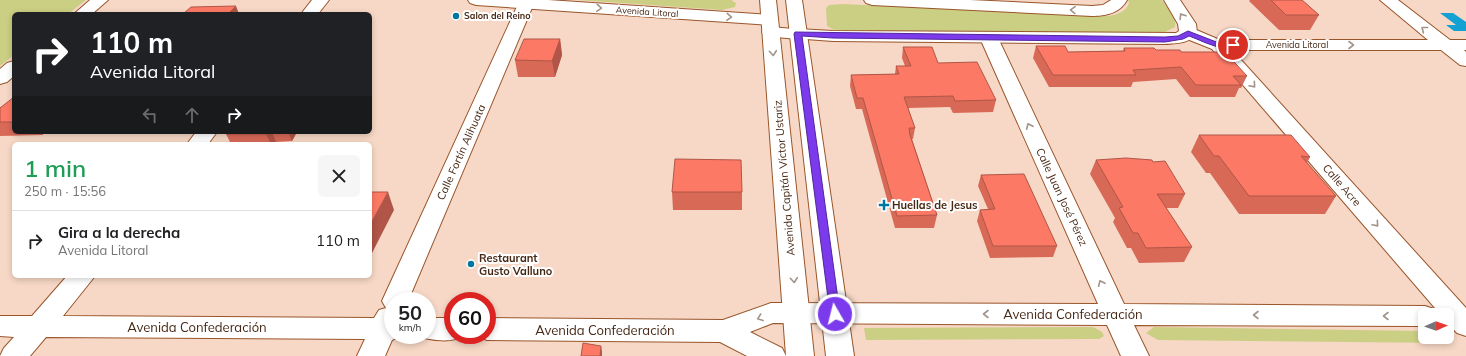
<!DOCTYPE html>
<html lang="es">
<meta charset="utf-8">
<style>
:root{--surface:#fff;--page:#f6f6f6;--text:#202124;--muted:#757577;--line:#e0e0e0}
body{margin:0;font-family:Mulish,sans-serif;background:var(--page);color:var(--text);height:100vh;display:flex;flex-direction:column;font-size:15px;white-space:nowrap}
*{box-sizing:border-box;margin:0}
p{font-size:13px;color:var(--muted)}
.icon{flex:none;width:22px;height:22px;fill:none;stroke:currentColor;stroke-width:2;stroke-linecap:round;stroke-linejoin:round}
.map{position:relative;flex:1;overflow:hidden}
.drawer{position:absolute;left:12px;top:142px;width:360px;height:136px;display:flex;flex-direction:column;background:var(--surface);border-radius:6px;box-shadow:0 2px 6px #0003}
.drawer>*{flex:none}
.top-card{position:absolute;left:12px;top:12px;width:360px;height:122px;border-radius:6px;box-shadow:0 2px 6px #0003;background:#202124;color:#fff;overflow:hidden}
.needle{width:26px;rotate:88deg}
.tools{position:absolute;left:1418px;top:308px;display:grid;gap:8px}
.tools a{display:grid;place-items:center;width:36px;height:36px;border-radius:6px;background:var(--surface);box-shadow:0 2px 6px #0003;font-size:20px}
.speed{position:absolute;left:384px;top:292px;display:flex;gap:8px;font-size:20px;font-weight:700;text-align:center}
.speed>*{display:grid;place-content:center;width:52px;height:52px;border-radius:50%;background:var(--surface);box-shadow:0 2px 6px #0003;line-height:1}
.speed small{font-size:10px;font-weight:400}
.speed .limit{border:6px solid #d22;background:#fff;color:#111}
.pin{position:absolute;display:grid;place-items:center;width:34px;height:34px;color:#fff;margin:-17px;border:2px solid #fff;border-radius:50%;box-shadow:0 1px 4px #0007}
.me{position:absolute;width:44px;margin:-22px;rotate:352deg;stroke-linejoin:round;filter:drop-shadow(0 0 3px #0008)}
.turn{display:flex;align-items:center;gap:14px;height:84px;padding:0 12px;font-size:18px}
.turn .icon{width:52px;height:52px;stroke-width:2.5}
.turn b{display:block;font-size:28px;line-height:34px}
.lanes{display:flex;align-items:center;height:38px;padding:0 12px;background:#0003;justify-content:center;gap:20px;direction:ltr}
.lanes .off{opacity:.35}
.round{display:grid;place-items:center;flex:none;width:42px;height:42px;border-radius:6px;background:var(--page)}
.overview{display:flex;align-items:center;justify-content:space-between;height:68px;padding:0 12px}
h1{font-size:24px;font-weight:600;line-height:30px;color:#1e9e55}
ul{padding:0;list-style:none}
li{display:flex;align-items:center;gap:12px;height:60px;padding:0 12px;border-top:1px solid var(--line)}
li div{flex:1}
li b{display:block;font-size:15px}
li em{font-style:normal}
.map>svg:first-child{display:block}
</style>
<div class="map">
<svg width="1466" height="356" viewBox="0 0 1466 356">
<rect width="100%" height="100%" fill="#f7d8c6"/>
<g fill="#cbcf83">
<polygon points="0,0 86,0 68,14 14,14 14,55 0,66"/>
<polygon points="578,0 731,0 736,3 735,7 722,10"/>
<path d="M1128,0H1162C1167,8 1177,17 1175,27L1163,33L838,32L827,26L826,8L829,5L842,4L1109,16C1118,14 1126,12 1129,3Z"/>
<polygon points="1093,327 1102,332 1104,336 1099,339 866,340 864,328"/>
<polygon points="1154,327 1425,331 1425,337 1447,337 1447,334 1452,337 1452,343 1158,340 1146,333"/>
</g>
<polygon fill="#13a0d3" points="1440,13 1453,13 1466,22 1466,31 1454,31 1446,25 1456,25"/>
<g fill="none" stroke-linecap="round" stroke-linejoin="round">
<defs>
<g id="minor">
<polygon points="90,0 108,0 92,14 74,14"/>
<polygon points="312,0 329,0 318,14 301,14"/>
<polygon points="520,0 532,0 534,3 408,301 393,301 393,335 403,335 392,340 385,356 357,356 365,339 46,337 30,356 0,356 4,348 14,337 0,336 0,316 32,316 67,276 95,276 63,316 374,318 379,310 386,308 382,301"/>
<polygon points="1380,0 1398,0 1450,40 1466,40 1466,50 1464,50 1466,52 1466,66 1460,65 1441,50 1232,50 1466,308 1466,336 1457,333 1447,322 1447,315 1441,315 1212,49 1182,37 1179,33 1182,29 1188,28 1194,29 1220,40 1428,40"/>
<polygon points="989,33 995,34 998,38 1124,304 1425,306 1434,309 1438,315 1425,315 1425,326 1134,325 1149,356 1121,356 1107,325 773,323 750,332 782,348 786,356 747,356 720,342 487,340 477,336 477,335 487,335 487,318 723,320 771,303 1098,304 980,38 983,34"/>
<polygon points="14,61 14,76 7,82 0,84 0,69 7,63"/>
<polygon points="196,132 217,132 208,144 187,144"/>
<path d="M427,318H453V335H463C453,344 430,340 417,336V335H427Z"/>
</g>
<g id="tertiary">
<path d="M864,0H970L1092,6L1103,5L1111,0H1127C1120,13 1106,16 1092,16L872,5L866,3Z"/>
<path d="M1164,0H1180L1196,24L1197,33C1189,44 1177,43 1165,44L833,41L792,38L789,34L792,30L798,29L833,31L1176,33L1179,31L1178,24Z"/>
</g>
<g id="secondary">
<polygon points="468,0 548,0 770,15 776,16 778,20 776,24 770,25 476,5 470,3"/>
<polygon points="771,27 804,30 807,34 804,38 798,39 765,36 762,32 765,28"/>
</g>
<g id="primary">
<polygon points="760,0 776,0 814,356 786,356"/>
<polygon points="786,0 802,0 854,356 826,356"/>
</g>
</defs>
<use href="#minor" stroke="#99552a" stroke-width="2"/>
<use href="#tertiary" stroke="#99552a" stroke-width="2"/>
<use href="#secondary" stroke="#99552a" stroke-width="2"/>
<use href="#primary" stroke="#99552a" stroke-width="2"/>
<use href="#minor" fill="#fff" fill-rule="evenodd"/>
<use href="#tertiary" fill="#fff" fill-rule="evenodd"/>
<use href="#secondary" fill="#fff" fill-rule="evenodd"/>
<use href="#primary" fill="#fff" fill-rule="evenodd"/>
</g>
<g fill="#d96957">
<polygon points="1250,0 1302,0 1319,15 1310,30 1279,30 1249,1"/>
<polygon points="560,39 562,55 555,77 518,77 515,60"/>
<polygon points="1036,46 1068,52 1123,51 1124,48 1181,52 1247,76 1241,88 1239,88 1235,97 1190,97 1176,79 1133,82 1131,87 1049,87 1033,58"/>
<polygon points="903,47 938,63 996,100 993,112 953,113 950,107 908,108 915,128 913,139 912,139 937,215 934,228 895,228 862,109 856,109 850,86 851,75 895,74 896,66 905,66 902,58"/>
<polygon points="14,97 14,132 45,132 42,135 0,136 0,108"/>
<polygon points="227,132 297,132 292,141 276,142 275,144 231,144 226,134"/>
<polygon points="1199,135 1310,157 1307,163 1336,196 1325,214 1239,214 1210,173 1206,173 1191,152"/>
<polygon points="1096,160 1153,162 1185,194 1178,208 1166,208 1192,247 1184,262 1139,263 1131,248 1127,248 1113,222 1115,218 1090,174"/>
<polygon points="981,175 1057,246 1053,257 990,258 977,221 980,210 988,209 978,186"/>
<polygon points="672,192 742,192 742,210 673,210"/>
</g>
<g fill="#b05547">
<polygon points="236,6 239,14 228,14"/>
<polygon points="560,39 562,55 555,77 552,61"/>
<polygon points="40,132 45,132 42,135"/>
<polygon points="267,132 272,132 276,142 275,144 271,144 266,134"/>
<polygon points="288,132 297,132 292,141"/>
<polygon points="388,192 394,210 370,257 370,225"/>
<polygon points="601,346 602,352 602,356 600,356"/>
</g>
<g fill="#fc7a65" stroke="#b05547">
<polygon points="1271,0 1302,0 1319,15 1286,15"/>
<polygon points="236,6 228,14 183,14 191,7"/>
<polygon points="524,39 560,39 552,61 515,60"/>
<polygon points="1036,46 1065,46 1068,52 1125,51 1124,48 1154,48 1156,50 1180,50 1181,52 1225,52 1247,76 1233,76 1241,85 1196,85 1181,67 1133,70 1136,75 1053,75"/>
<polygon points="903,47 932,47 938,63 977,62 996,100 955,101 953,96 904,97 915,128 909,128 910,135 937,215 897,216 863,98 857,98 851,75 899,74 896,66 911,66"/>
<polygon points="14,97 14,122 0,122 0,108"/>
<polygon points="227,132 267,132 266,134 226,134"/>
<polygon points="1199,135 1291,135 1310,157 1301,156 1336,196 1249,196 1219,156 1214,156"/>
<polygon points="1126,158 1152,160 1153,162 1165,161 1185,194 1157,194 1192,247 1146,248 1138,233 1133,233 1119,208 1123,207 1096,160"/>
<polygon points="675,159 741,160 742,192 672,192"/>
<polygon points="1024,174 1057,246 993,246 980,210 995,209 981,175"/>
<polygon points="370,192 388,192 370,225"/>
<polygon points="583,343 601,346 600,356 581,356"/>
</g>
<defs><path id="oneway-chevron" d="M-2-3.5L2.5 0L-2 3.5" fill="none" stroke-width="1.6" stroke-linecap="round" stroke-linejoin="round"/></defs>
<g stroke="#a2948a">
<use href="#oneway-chevron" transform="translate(599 8) rotate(4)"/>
<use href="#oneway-chevron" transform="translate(1073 10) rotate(-177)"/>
<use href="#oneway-chevron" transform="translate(1182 16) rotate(-122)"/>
<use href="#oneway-chevron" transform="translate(729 17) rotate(4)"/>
<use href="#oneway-chevron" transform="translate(1424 29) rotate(-142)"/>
<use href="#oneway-chevron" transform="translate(1351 45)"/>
<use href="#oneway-chevron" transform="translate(773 53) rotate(85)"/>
<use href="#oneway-chevron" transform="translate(1253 85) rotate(49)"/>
<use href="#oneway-chevron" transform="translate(1029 126) rotate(-115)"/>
<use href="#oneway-chevron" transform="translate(1376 224) rotate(49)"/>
<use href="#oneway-chevron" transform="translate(794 280) rotate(85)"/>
<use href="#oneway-chevron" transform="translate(1101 283) rotate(-115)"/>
<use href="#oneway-chevron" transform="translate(986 314) rotate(180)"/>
<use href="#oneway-chevron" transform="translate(1256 315) rotate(-180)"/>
<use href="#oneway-chevron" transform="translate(1386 316) rotate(-180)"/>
<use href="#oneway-chevron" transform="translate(760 318) rotate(160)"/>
</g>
<path fill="#7c3aed" stroke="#51269a" d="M1188,31L1219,43H1233L1236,45C1225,54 1201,40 1189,36L1183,39L1165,42L833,38L802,36L840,314L839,317L835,319L831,317L830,314L794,34L795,32L1165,37L1178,36Z"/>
<g fill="#0077a0" stroke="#fff" stroke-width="1.5">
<circle cx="456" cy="16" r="4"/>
<path d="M882 199h4v4h4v4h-4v4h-4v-4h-4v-4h4z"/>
<circle cx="471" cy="264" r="4"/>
</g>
<g text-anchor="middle" stroke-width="4" stroke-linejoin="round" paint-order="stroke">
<g font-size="9" fill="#462816" stroke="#fff">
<text transform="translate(647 12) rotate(4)" y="3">Avenida Litoral</text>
<text x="1297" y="48">Avenida Litoral</text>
</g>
<g font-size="9" font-weight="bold" fill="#462816" stroke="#fff" text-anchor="start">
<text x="464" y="19">Salon del Reino</text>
</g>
<g font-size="11" fill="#462816" stroke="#fff">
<text transform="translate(461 152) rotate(-66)" y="4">Calle Fortín Alihuata</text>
<text transform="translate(784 178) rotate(-95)" y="4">Avenida Capitán Víctor Ustariz</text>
<text transform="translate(1342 185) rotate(49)" y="4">Calle Acre</text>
<text transform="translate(1062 197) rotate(65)" y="4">Calle Juan José Pérez</text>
</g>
<g font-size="11" font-weight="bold" fill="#462816" stroke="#fff" text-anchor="start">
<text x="892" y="209">Huellas de Jesus</text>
<text x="479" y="262">Restaurant<tspan x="479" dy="13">Gusto Valluno</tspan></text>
</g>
<g font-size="13" fill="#462816" stroke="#fff">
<text x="1073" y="319">Avenida Confederación</text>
<text x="197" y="332">Avenida Confederación</text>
<text x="605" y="335">Avenida Confederación</text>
</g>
</g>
</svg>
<div class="tools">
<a><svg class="needle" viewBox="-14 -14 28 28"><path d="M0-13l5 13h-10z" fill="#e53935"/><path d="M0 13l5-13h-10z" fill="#757577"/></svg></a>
</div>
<div class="speed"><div>50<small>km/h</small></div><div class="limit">60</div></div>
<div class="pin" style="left:1233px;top:45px;background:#d93025"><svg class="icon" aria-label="arrive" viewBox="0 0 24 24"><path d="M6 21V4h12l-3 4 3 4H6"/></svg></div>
<svg class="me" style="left:835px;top:314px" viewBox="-20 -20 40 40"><circle r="17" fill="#7c3aed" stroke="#fff" stroke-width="3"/><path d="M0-11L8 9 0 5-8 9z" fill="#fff"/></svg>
<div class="top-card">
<div class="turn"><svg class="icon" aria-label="right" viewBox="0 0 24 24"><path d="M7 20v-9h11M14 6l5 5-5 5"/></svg><div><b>110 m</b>Avenida Litoral</div></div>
<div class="lanes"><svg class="icon off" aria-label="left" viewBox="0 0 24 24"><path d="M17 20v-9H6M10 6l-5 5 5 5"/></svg><svg class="icon off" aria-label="ahead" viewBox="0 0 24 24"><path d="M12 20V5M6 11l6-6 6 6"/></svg><svg class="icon" aria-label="right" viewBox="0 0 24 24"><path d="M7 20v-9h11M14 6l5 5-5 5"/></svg></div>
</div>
<section class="drawer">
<div class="overview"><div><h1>1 min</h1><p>250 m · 15:56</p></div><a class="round"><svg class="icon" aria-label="close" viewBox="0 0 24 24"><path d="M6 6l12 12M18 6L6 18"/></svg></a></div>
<ul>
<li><svg class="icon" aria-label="right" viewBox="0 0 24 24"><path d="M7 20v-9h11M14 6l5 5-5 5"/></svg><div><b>Gira a la derecha</b><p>Avenida Litoral</p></div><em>110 m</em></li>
</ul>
</section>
</div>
